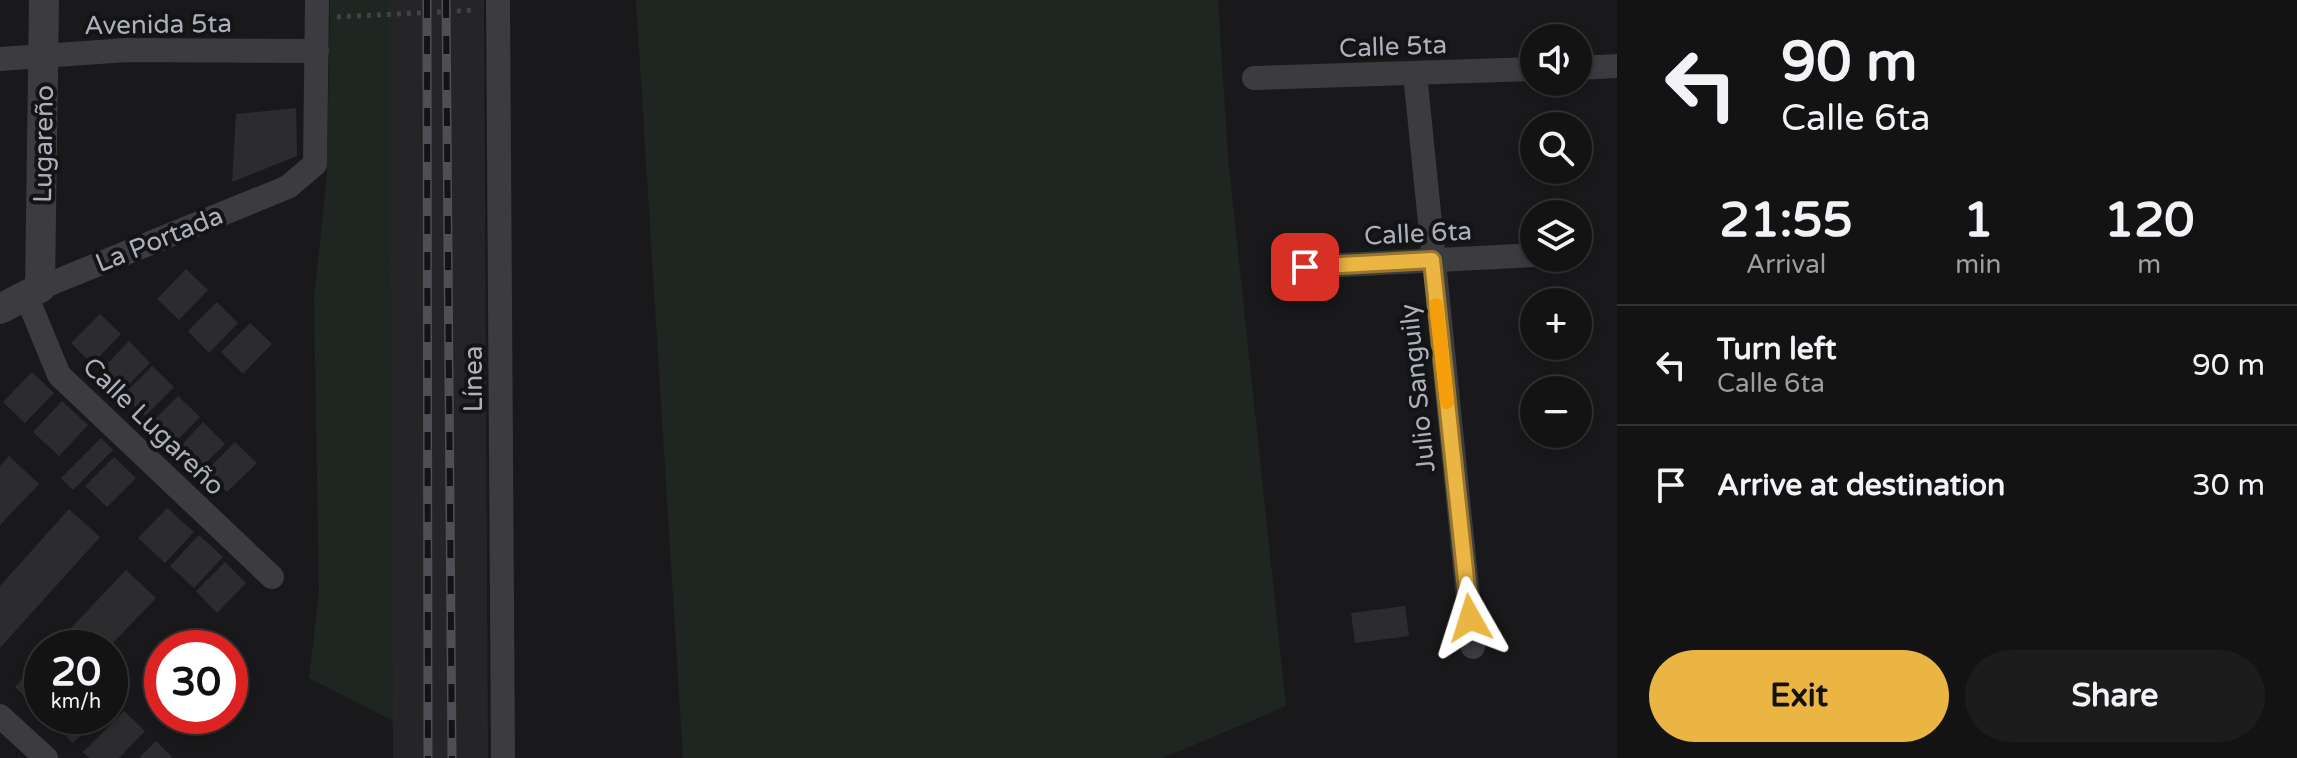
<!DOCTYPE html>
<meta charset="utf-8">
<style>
:root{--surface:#131314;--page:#1c1c1d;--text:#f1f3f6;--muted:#9d9ea0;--line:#323234;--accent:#eab543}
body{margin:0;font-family:"Varela Round",sans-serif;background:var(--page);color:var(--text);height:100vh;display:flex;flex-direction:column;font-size:30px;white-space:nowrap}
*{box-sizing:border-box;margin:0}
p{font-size:26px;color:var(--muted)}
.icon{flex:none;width:44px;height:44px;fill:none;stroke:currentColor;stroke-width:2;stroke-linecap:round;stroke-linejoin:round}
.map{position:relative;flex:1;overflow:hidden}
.details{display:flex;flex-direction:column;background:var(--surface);width:680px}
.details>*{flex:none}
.hud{background:#131314;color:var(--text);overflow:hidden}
.controls{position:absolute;left:1520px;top:24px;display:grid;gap:16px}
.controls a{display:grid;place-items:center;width:72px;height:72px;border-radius:50%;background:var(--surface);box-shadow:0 4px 12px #0003,0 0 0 2px var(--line);font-size:40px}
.speed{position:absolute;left:24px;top:630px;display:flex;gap:16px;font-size:40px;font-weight:700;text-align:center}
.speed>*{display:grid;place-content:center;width:104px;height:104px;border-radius:50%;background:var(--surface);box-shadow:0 4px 12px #0003,0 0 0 2px var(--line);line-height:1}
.speed small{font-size:20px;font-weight:400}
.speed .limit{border:12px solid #d22;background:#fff;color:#111}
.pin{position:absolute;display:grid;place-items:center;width:68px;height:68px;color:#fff;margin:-34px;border-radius:16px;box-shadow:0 4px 12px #0006}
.me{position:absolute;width:88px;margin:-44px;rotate:354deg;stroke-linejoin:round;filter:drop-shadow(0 0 6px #0008)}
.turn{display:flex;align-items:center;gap:28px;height:168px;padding:0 32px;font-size:36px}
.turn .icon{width:104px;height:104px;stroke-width:2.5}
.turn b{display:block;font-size:56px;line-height:68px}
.eta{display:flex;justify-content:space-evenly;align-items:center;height:136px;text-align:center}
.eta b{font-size:48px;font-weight:800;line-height:56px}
.primary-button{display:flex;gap:16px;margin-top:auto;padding:16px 32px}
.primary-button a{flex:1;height:92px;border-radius:48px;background:var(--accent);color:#111;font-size:32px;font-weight:800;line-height:92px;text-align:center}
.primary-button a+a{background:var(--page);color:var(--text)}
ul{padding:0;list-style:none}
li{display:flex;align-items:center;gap:24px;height:120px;padding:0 32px;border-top:2px solid var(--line)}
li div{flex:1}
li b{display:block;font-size:30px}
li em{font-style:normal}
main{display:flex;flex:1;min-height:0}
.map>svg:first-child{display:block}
</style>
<main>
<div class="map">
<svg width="1617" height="758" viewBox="0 0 1617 758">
<rect width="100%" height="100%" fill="#19191b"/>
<polygon fill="#252528" points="387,0 484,0 488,758 393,758"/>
<g fill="#1f2621">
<polygon points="330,0 388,0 393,721 309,678 319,592 314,298 327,175"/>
<polygon points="636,0 1218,0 1228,157 1286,706 1163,758 683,758"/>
</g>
<g fill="#2c2c2f">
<polygon points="296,108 297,156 232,182 236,114"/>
<polygon points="186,269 208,290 179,320 157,299"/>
<polygon points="217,302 238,323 209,353 188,331"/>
<polygon points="100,314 121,334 92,364 71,343"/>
<polygon points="250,323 272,344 243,374 221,352"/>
<polygon points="129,341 150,363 121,392 100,371"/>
<polygon points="152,366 174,387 145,416 123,395"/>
<polygon points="32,372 54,393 25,423 3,402"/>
<polygon points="178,396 200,417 171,446 149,425"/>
<polygon points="62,401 88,425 59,456 33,432"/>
<polygon points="203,422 225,444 196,473 175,452"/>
<polygon points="101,438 113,450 73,490 61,478"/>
<polygon points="235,442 257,463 227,492 206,471"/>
<polygon points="9,456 39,484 0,525 0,466"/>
<polygon points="114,457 136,478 107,507 85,486"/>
<polygon points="167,508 194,532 165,563 138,538"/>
<polygon points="69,509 100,537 0,648 0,586"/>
<polygon points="199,535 223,557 194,588 170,566"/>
<polygon points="225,562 246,583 217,613 196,591"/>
<polygon points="126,570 156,598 108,648 52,648"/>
<polygon points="1405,606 1409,636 1355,643 1351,613"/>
<polygon points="42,658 42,714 15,687"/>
<polygon points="124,711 145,731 119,758 89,758 83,752"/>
<polygon points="59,716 100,716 73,743 52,722"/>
<polygon points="156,741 173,758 139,758"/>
</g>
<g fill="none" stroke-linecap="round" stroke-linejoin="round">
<polyline stroke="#414247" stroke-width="5" stroke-dasharray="4 6" stroke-linecap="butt" points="337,17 475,10"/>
<g stroke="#3b3b40" stroke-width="24">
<polyline points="498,0 503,758"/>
<polyline points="0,59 127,50 317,51"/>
<polyline points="1578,68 1617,66"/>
<polyline points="1415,74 1473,647"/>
<polyline points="1254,78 1534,69"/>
<polyline points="1305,267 1534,255"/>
<polyline points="40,288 288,187 315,164 317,0"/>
<polyline points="26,295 59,375 272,577"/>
<polyline points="0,716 46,758"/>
</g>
<polyline stroke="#3b3b40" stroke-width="30" points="0,309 40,288 44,0"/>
<defs>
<g id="rail">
<polyline points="427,0 428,758"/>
<polyline points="446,0 452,758"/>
</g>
</defs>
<use href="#rail" stroke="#4e4f55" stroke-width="9"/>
<use href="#rail" stroke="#141416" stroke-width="6" stroke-dasharray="18" stroke-linecap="butt"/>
</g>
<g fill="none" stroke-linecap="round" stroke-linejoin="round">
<defs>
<polyline id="route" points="1305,267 1432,260 1470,618"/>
</defs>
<use href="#route" stroke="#98762c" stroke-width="20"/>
<use href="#route" stroke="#eab543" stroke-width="14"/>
<polyline stroke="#f59e0b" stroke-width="14" points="1436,305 1447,402"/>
</g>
<g text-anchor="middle" stroke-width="8" stroke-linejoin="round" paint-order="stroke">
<g font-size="26" fill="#acb0ba" stroke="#141416">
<text transform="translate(158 24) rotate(-1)" y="9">Avenida 5ta</text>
<text transform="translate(1393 46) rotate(-2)" y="9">Calle 5ta</text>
<text transform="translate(43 144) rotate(-89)" y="9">Lugareño</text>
<text transform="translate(1418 233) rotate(-3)" y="9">Calle 6ta</text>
<text transform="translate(159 239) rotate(-22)" y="9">La Portada</text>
<text transform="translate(473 379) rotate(-90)" y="9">Línea</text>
<text transform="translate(1417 388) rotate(-96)" y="9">Julio Sanguily</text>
<text transform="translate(154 426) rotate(44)" y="9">Calle Lugareño</text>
</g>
</g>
</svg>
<div class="controls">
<a><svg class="icon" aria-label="sound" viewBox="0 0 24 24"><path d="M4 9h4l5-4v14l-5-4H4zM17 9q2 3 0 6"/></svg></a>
<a><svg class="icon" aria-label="search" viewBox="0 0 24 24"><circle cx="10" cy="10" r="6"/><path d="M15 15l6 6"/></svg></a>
<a><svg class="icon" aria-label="layers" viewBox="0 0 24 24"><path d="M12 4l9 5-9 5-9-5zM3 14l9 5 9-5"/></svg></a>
<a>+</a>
<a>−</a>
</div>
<div class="speed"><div>20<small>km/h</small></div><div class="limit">30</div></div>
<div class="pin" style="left:1305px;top:267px;background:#d93025"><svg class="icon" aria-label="arrive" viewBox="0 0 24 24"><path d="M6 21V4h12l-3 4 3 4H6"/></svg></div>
<svg class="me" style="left:1470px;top:618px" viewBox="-20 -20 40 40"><path d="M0-17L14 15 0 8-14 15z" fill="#eab543" stroke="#fff" stroke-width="4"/></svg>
</div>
<section class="details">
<div class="hud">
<div class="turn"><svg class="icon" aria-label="left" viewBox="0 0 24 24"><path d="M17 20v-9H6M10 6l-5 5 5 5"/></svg><div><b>90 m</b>Calle 6ta</div></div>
</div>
<div class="eta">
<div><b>21:55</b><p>Arrival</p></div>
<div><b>1</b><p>min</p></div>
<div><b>120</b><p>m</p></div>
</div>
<ul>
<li><svg class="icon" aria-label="left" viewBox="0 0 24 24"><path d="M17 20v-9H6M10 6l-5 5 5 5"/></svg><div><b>Turn left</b><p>Calle 6ta</p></div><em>90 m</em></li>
<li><svg class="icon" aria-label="arrive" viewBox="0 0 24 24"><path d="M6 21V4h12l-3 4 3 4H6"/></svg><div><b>Arrive at destination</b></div><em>30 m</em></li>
</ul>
<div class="primary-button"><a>Exit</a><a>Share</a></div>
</section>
</main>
